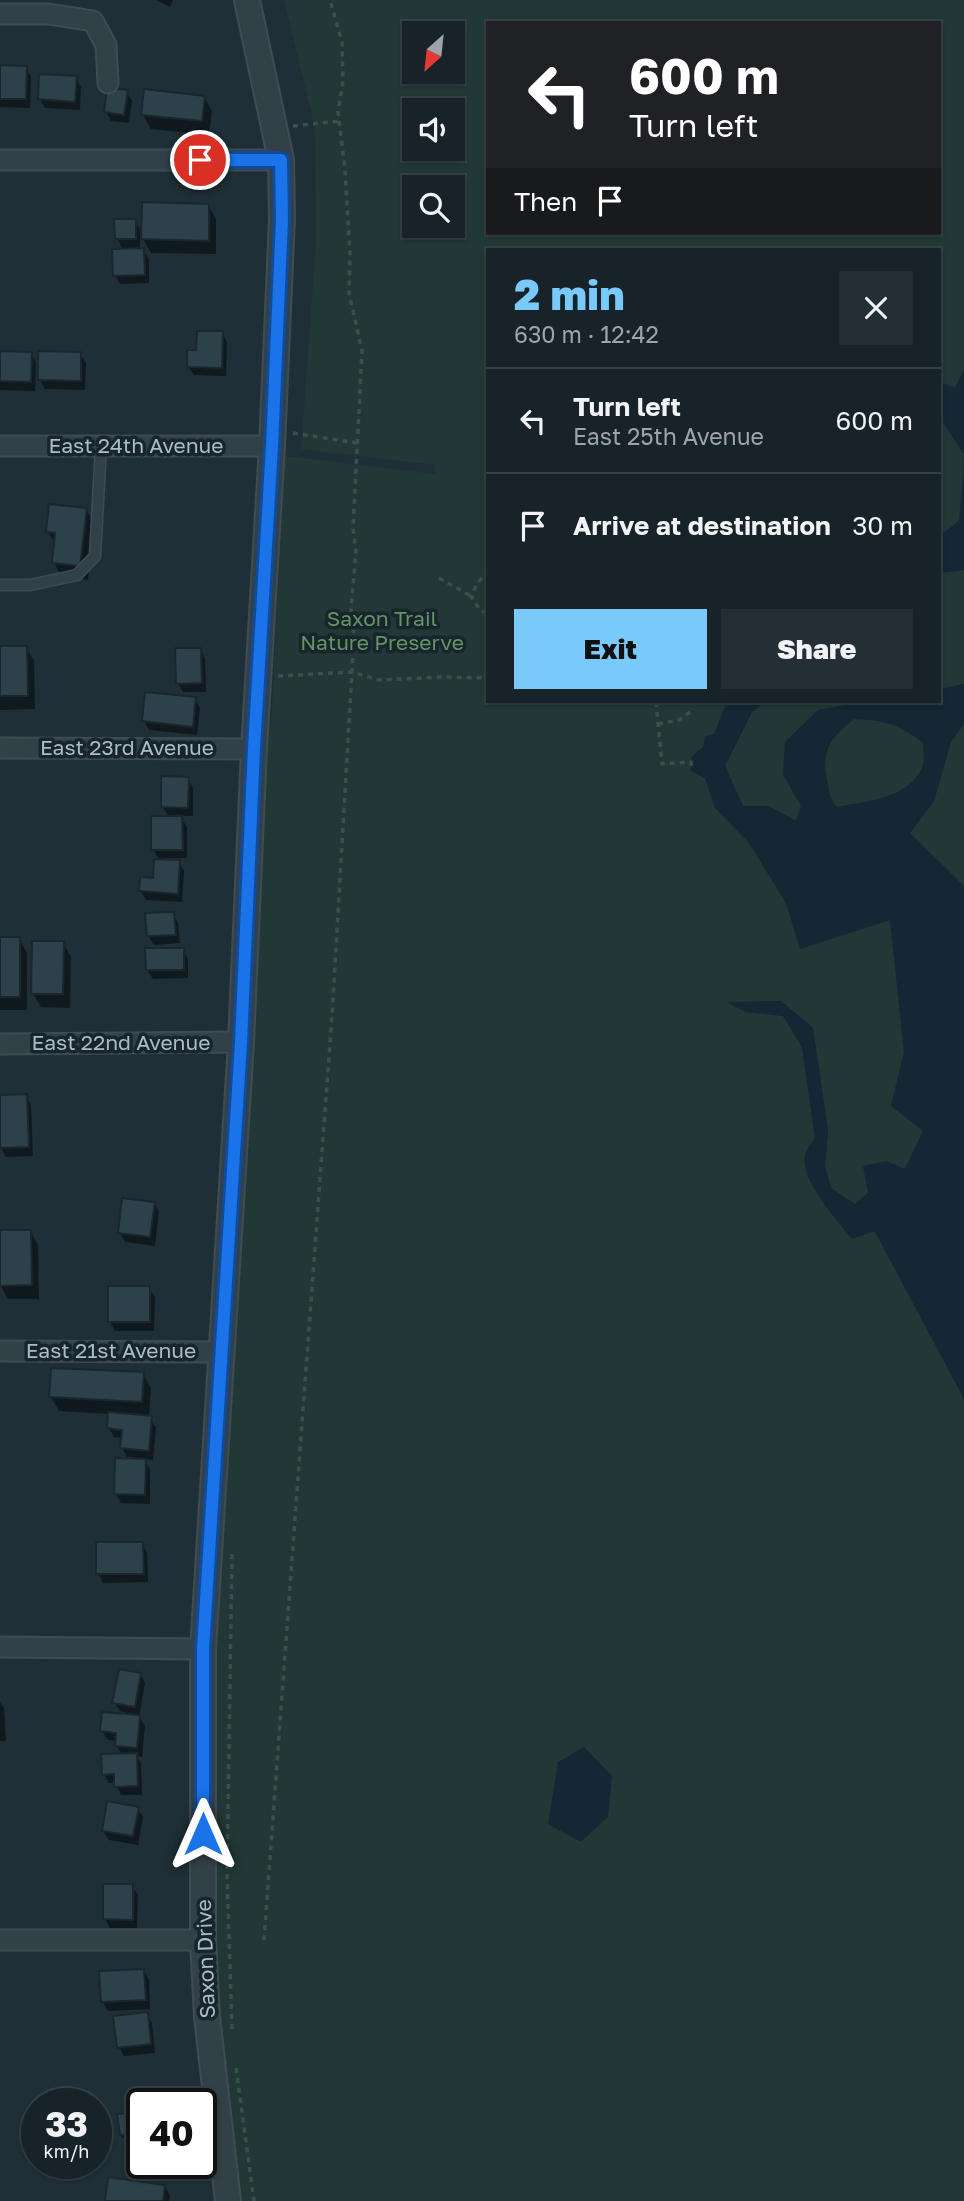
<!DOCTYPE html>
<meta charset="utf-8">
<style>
:root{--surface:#172329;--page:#242f35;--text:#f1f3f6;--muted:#9ea4a8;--line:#364046;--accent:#7ac9fb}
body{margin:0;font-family:"Golos Text",sans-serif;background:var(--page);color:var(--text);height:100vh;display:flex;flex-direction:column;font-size:26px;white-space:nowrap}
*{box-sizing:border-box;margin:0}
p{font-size:23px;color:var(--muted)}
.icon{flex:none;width:38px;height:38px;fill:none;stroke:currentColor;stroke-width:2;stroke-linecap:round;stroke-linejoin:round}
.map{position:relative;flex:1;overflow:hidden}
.panel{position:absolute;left:486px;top:248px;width:455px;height:455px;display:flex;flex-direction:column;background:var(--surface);border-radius:0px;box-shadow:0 2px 5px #0004,0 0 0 2px var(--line)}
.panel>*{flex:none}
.top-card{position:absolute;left:486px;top:21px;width:455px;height:214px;border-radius:0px;box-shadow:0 2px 5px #0004,0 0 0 2px var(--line);background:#202124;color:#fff;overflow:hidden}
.needle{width:46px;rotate:207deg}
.fabs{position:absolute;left:402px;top:21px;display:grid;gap:14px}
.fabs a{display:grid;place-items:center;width:63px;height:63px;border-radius:0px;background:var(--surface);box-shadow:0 2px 5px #0004,0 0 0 2px var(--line);font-size:35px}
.speed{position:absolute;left:21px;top:2088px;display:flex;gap:14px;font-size:35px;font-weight:700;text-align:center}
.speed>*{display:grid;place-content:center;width:91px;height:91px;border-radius:50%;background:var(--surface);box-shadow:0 2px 5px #0004,0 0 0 2px var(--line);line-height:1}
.speed small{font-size:18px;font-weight:400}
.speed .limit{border:4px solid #111;border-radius:10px;background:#fff;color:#111}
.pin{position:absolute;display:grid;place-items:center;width:60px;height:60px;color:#fff;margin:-30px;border:4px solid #fff;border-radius:50%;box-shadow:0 2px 7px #0007}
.me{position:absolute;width:77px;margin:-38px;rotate:0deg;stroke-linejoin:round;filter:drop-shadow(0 0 5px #0008)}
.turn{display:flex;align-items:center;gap:24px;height:147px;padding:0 28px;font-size:32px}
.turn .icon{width:91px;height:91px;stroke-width:2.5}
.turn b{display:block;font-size:49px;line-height:60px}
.then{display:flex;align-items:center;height:66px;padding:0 28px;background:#0003;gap:14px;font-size:26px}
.round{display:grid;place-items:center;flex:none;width:74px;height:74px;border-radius:0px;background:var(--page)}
.overview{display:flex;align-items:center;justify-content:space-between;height:119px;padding:0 28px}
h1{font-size:42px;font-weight:800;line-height:52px;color:var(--accent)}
.action{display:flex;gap:14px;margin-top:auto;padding:14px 28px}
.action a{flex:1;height:80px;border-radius:0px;background:var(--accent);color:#111;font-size:28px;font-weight:800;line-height:80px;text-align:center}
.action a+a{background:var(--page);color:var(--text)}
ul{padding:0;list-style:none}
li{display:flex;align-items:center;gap:21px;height:105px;padding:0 28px;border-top:2px solid var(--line)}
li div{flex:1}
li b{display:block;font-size:26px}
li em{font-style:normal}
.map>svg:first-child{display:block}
</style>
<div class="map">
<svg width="964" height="2201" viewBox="0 0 964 2201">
<rect width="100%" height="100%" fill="#1f2f37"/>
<g fill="#213836" fill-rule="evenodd">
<path d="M284,0H964V370L955,389L940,382V250H488V702H727L714,734L705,778L715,808L749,843L786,903L800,949L890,919L904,1052L891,1106L923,1131L905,1169L855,1204L831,1188L825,1167L828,1130L813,1028L781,1001L728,1003L746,1012L783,1016L802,1047L815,1138L805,1154L806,1175L874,1231L964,1399V2201H228L207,2017L203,1649L254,749L271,725L285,456L435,474V465L301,449L316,241L315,129ZM488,23H940V233H488ZM415,33H453V72H415ZM415,110H453V149H415ZM415,187H453V226H415Z"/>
<polygon points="940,418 964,454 959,521 945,532 940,528"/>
<polygon points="964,570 964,684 940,689 940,573"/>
<polygon points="764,702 864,702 818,710 783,774 801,806 796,821 768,806 743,806 725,766 752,712"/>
<path d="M854,719C886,721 898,723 923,743C923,750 925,759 923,765C912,798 866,801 837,807C830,799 829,792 827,781C821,749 831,738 854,719Z"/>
<polygon points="964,724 964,886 910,833 934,801 951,742"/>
</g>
<g fill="#132834" fill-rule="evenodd">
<polygon points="964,370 964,454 940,418 940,382 955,388"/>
<polygon points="964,473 964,570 940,573 940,528 945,532 959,521"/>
<path d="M964,684V724L951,742L934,801L910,833L964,886V1399L875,1231L852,1239C837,1220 796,1176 806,1152C808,1147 813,1142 815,1138L802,1047L783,1016L746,1012L727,1002L781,1001L813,1028L828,1130L825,1167L831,1188L855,1204L868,1193L863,1166L886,1161L905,1169L923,1131L891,1106L904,1052L890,920L800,949L786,903L749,843L715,808L705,778L691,771V757L703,747L705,736L714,734L727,702H764L752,712L725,766L743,806H768L796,821L801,806L783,774L785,742L818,710L864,702H940V689ZM854,719C884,720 900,724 923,743C923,750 925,759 923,765C912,798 866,802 837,807C830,799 829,792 827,781C821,750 830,738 854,719Z"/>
<polygon points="584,1747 612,1776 608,1817 581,1842 548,1824 558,1762"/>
</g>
<g fill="#0007">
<polygon points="156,0 173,0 170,7"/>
<polygon points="0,67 26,68 31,77 30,108 0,107"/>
<polygon points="75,78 81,87 80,110 45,108 40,99"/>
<polygon points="126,92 132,101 129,123 111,121 106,112"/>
<polygon points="204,97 212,111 209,135 151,129 143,115"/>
<polygon points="208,205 216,219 216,254 151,253 140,234 140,250 143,250 149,259 149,283 120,284 115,275 123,250 117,238 135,220 143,235"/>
<polygon points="222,333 227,342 226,376 194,375 188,366 198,352"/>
<polygon points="0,353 31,353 36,362 35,391 0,390"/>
<polygon points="80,354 86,363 85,390 45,389 40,380"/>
<polygon points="86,509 94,523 88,580 62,577 54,563 56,545 48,532"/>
<polygon points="26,647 34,661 35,709 0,710 0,648"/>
<polygon points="200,649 205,659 206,692 183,692 178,683"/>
<polygon points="195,699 200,708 197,735 149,730 144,721"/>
<polygon points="188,779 193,788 193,816 180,816 187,827 187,858 166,858 166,861 179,862 184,871 182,902 146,900 141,891 155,880 160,861 153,849 169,818 163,807"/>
<polygon points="173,914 178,923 180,943 154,945 148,936"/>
<polygon points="0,938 19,939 27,953 27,1010 0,1010"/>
<polygon points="63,943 71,957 70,1008 41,1007 33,994"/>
<polygon points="183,950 188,959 188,978 153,979 147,970"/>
<polygon points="26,1096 31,1105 33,1156 6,1157 1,1148 0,1097"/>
<polygon points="154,1203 159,1212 155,1246 125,1242 120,1233"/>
<polygon points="30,1231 38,1245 39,1299 8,1299 0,1285 0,1232"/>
<polygon points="149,1288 155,1297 154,1331 115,1331 110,1322"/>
<polygon points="143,1374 151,1388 149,1418 156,1427 153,1460 144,1459 150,1470 150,1504 121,1503 116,1494 135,1457 127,1457 122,1448 123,1438 114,1437 109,1428 110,1414 59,1411 51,1397"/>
<polygon points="142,1544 147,1553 148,1582 103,1583 98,1573"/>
<polygon points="140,1674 145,1683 139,1717 145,1726 142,1757 137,1756 141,1764 142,1795 121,1795 116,1783 109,1783 104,1774 122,1755 117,1746 117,1741 108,1740 102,1731 128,1716 128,1713 120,1711 114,1702"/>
<polygon points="0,1702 4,1708 6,1741 0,1741"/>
<polygon points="137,1808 143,1817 138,1845 109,1840 103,1831"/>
<polygon points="132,1886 138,1895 137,1928 110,1928 105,1919"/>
<polygon points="144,1971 149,1980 150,2009 108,2011 103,2002"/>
<polygon points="147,2014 152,2023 155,2053 124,2056 119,2047"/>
<polygon points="142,2113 142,2163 164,2163 164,2180 138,2180 138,2183 164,2186 170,2195 169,2201 107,2201 133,2182 127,2171 126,2143 121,2135 119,2115"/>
</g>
<g fill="#2d414b" stroke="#1a272e" stroke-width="2">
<polygon points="0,65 27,66 26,99 0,99"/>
<polygon points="39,74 77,76 75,102 38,99"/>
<polygon points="107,88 128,90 124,115 104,112"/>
<polygon points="144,89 205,96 202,121 141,115"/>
<polygon points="142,202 209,204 209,241 141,239"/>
<polygon points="114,219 136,219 136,239 115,239"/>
<polygon points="144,248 145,275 113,276 112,249"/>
<polygon points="197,331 223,331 222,368 187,367 187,350 196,350"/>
<polygon points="0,351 32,352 31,382 0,381"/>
<polygon points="38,351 81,352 81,381 38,380"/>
<polygon points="49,504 87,508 80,566 52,563 55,533 46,532"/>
<polygon points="0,646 27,646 28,696 0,696"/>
<polygon points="175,648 201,648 202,683 176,684"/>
<polygon points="145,692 196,697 193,727 142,721"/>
<polygon points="161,776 189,777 188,808 161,807"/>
<polygon points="151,816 182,816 183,850 151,850"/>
<polygon points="154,859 180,860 178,894 139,891 140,877 153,878"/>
<polygon points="174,912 176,935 147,936 145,913"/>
<rect x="0" y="937" width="20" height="60"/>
<polygon points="32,941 64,941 63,994 31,994"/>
<polygon points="145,948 184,948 184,970 146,970"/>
<polygon points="27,1094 29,1147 0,1148 0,1095"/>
<polygon points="122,1198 155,1202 150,1237 118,1233"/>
<polygon points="0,1230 31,1230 32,1285 0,1286"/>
<rect x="108" y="1286" width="42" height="36"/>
<polygon points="51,1368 144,1372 142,1402 49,1397"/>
<polygon points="108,1412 152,1416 149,1451 120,1448 122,1430 107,1428"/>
<polygon points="115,1458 146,1459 145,1495 114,1494"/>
<polygon points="96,1542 143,1542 144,1574 96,1574"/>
<polygon points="119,1669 141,1673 135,1707 112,1703"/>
<polygon points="102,1712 140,1715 137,1748 115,1746 116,1733 100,1731"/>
<polygon points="137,1753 138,1786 114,1787 114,1774 102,1775 101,1754"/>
<polygon points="107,1801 139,1807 133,1836 102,1831"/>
<polygon points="103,1884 133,1884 133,1920 103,1919"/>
<polygon points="144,1969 146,2000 101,2002 99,1971"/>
<polygon points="148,2012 151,2044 117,2048 113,2016"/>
<polygon points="142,2111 142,2133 120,2135 117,2114"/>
<polygon points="124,2138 142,2138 142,2163 160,2163 160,2172 125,2172"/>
<polygon points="108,2177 165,2185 163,2201 105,2201"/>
</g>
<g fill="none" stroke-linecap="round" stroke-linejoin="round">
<defs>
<polyline id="service" points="0,585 30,585 77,575 95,556 101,446"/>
<g id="minor">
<polyline points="0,14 49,14 93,21 106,45 108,83"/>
<polyline points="0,160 281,160"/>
<polyline points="0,446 272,446"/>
<polyline points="0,748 254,749"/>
<polyline points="0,1044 241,1042"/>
<polyline points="0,1351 221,1352"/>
<polyline points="0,1647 203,1649"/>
<polyline points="0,1940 203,1940"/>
</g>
<polyline id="tertiary" points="228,2201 207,2017 203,1940 203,1649 241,1042 254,749 272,446 282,219 281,160 247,0"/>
</defs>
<use href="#service" stroke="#3f4c54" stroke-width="13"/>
<use href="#minor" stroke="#3f4c54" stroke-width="23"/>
<use href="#tertiary" stroke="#3f4c54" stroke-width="28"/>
<g stroke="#39514d" stroke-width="3.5" stroke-dasharray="5 5" stroke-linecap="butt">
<polyline points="293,126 340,121"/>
<polyline points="293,433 357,443"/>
<polyline points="488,570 477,584 471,596 480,610 488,614"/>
<polyline points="439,578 471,596"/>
<polyline points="278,676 352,672 379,680 442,677 488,678"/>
<polyline points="656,702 662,764 691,762 692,770"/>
<polyline points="658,724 679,720 690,712"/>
<polyline points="264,1940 332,1016 354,637 351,609 356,552 353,528 362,351 349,293 350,254 345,169 338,112 343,81 342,42 330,0"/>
<polyline points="232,2029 227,1873 232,1554"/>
<polyline points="236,2068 254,2201"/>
</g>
<use href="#service" stroke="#324048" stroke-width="10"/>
<use href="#minor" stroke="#324048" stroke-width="19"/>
<use href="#tertiary" stroke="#324048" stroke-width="24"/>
</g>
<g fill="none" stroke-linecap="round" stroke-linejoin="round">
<defs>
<polyline id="route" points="200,160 281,160 282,219 272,446 254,748 241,1042 203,1649 203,1834"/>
</defs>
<use href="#route" stroke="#114b97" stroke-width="18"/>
<use href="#route" stroke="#1a73e8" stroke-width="12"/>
</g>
<g text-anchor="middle" stroke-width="7" stroke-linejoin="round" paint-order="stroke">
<g font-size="21" fill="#acbbc5" stroke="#18252c">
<text x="136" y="453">East 24th Avenue</text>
<text x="127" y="755">East 23rd Avenue</text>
<text x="121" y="1050">East 22nd Avenue</text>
<text x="111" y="1358">East 21st Avenue</text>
<text transform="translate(206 1959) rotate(-92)" y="7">Saxon Drive</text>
</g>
<g font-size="21" fill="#639564" stroke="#18252c">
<text x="382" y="626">Saxon Trail<tspan x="382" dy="24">Nature Preserve</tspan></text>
</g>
</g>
</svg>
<div class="fabs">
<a><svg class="needle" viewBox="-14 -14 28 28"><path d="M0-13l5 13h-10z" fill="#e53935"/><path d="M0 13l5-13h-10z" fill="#9ea4a8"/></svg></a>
<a><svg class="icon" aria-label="sound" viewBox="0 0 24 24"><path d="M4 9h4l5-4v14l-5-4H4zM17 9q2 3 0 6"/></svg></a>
<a><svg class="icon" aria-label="search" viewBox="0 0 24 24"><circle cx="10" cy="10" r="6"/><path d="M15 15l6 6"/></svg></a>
</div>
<div class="speed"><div>33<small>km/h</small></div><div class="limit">40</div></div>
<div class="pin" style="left:200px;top:160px;background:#d93025"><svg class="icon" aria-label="arrive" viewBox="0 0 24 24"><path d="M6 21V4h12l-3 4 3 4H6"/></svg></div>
<svg class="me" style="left:203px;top:1834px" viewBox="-20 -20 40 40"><path d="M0-17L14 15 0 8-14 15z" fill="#1a73e8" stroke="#fff" stroke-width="4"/></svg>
<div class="top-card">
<div class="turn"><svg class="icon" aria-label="left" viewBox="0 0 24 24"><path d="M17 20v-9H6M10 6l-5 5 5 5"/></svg><div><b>600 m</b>Turn left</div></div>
<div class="then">Then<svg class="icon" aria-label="arrive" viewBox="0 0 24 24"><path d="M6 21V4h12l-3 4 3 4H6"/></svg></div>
</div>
<section class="panel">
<div class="overview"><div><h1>2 min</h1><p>630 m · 12:42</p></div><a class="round"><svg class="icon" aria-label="close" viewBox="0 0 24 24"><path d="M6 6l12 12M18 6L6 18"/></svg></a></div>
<ul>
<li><svg class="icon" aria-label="left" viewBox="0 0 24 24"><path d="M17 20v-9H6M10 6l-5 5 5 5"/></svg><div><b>Turn left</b><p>East 25th Avenue</p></div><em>600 m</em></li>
<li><svg class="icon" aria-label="arrive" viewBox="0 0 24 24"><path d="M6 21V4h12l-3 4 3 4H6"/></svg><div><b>Arrive at destination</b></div><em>30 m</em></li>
</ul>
<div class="action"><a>Exit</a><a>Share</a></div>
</section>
</div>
